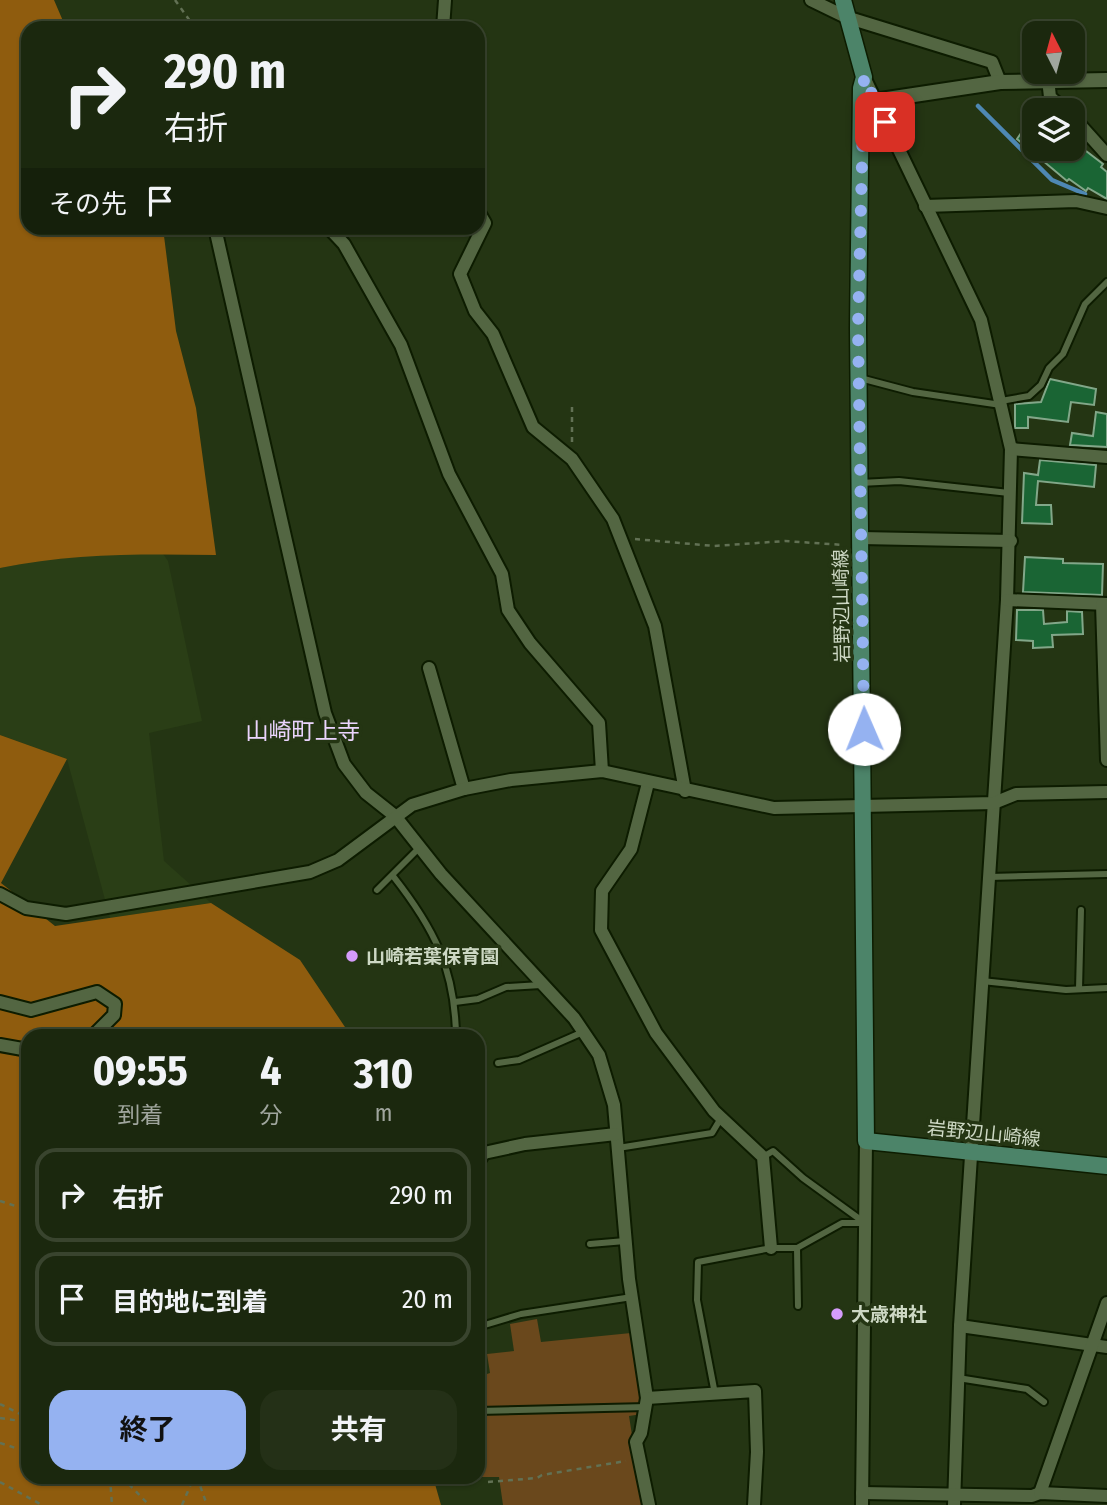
<!DOCTYPE html>
<html lang="ja">
<meta charset="utf-8">
<style>
:root{--surface:#1b280e;--page:#243017;--text:#f1f3f6;--muted:#a0a69e;--line:#39442e;--accent:#95b2f1}
body{margin:0;font-family:"Fira Sans Condensed","Noto Sans JP",sans-serif;background:var(--page);color:var(--text);height:100vh;display:flex;flex-direction:column;font-size:26px;white-space:nowrap}
*{box-sizing:border-box;margin:0}
p{font-size:23px;color:var(--muted)}
.icon{flex:none;width:38px;height:38px;fill:none;stroke:currentColor;stroke-width:2;stroke-linecap:round;stroke-linejoin:round}
.map{position:relative;flex:1;overflow:hidden}
.panel{position:absolute;left:21px;top:1029px;width:464px;height:455px;display:flex;flex-direction:column;background:var(--surface);border-radius:21px;box-shadow:0 2px 5px #0004,0 0 0 2px var(--line)}
.panel>*{flex:none}
.hud{position:absolute;left:21px;top:21px;width:464px;height:214px;border-radius:21px;box-shadow:0 2px 5px #0004,0 0 0 2px var(--line);background:#1b280e;color:var(--text);overflow:hidden}
.needle{width:46px;rotate:354deg}
.controls{position:absolute;left:1022px;top:21px;display:grid;gap:14px}
.controls a{display:grid;place-items:center;width:63px;height:63px;border-radius:14px;background:var(--surface);box-shadow:0 2px 5px #0004,0 0 0 2px var(--line);font-size:35px}
.pin{position:absolute;display:grid;place-items:center;width:60px;height:60px;color:#fff;margin:-30px;border-radius:14px;box-shadow:0 4px 10px #0006}
.me{position:absolute;width:77px;margin:-38px;rotate:359deg;stroke-linejoin:round;filter:drop-shadow(0 0 5px #0008)}
.turn{display:flex;align-items:center;gap:24px;height:147px;padding:0 28px;font-size:32px}
.turn .icon{width:91px;height:91px;stroke-width:2.5}
.turn b{display:block;font-size:49px;line-height:60px}
.then{display:flex;align-items:center;height:66px;padding:0 28px;background:#0003;gap:14px;font-size:26px}
.eta{display:flex;justify-content:space-evenly;align-items:center;height:119px;text-align:center}
.eta b{font-size:42px;font-weight:700;line-height:49px}
.button{display:flex;gap:14px;margin-top:auto;padding:14px 28px}
.button a{flex:1;height:80px;border-radius:21px;background:var(--accent);color:#111;font-size:28px;font-weight:700;line-height:80px;text-align:center}
.button a+a{background:var(--page);color:var(--text)}
ul{padding:0;list-style:none}
li{display:flex;align-items:center;gap:21px;height:94px;margin:0 14px 10px;padding:0 14px;border:4px solid var(--line);border-radius:21px}
li div{flex:1}
li b{display:block;font-size:26px}
li em{font-style:normal}
.map>svg:first-child{display:block}
</style>
<div class="map">
<svg width="1107" height="1505" viewBox="0 0 1107 1505">
<rect width="100%" height="100%" fill="#243513"/>
<polygon fill="#2a3e16" points="103,554 163,554 168,561 202,721 149,733 164,861 211,903 110,918 67,759 0,735 0,568 35,561"/>
<polygon fill="#6a481c" points="537,1319 541,1342 631,1333 642,1414 629,1416 643,1505 503,1505 499,1477 466,1477 478,1477 478,1377 490,1373 487,1354 514,1351 510,1324"/>
<g fill="#8f5c0e">
<path d="M0,0H54L66,28H28V228H163L176,331L196,408L216,555C143,554 72,553 0,568Z"/>
<polygon points="0,735 67,759 1,883 55,926 211,903 300,960 351,1036 28,1036 28,1477 433,1477 441,1505 0,1505"/>
</g>
<g fill="none" stroke-linecap="round" stroke-linejoin="round">
<polyline stroke="#4e88b4" stroke-width="4.5" points="978,106 1052,180 1085,194"/>
</g>
<g fill="#1a6534" stroke="#82a789" stroke-width="2">
<polygon points="1034,114 1034,149 1073,149 1073,141 1103,164 1101,167 1107,172 1107,199 1088,188 1086,191 1069,179 1067,181 1017,139"/>
<polygon points="1050,379 1096,389 1094,405 1071,402 1068,422 1028,417 1028,428 1015,428 1015,404 1041,402"/>
<polygon points="1096,412 1107,414 1107,447 1070,445 1072,433 1093,436"/>
<polygon points="1040,460 1096,465 1094,487 1038,481 1036,505 1051,505 1052,524 1022,523 1024,473 1038,475"/>
<polygon points="1025,557 1063,559 1063,563 1103,564 1102,595 1023,592"/>
<polygon points="1017,610 1043,610 1044,624 1067,622 1067,611 1082,612 1083,634 1052,635 1053,647 1033,648 1033,641 1016,640"/>
</g>
<g fill="none" stroke-linecap="round" stroke-linejoin="round">
<defs>
<g id="service">
<polyline points="860,378 913,392 1001,405"/>
<polyline points="1001,401 1029,396 1041,385 1049,368 1063,354 1085,304 1107,282"/>
<polyline points="860,483 899,481 1009,493"/>
<path d="M393,876C434,928 455,969 456,1036"/>
<polyline points="989,877 1107,874"/>
<polyline points="377,890 420,847"/>
<polyline points="982,981 1066,990 1107,988"/>
<polyline points="1079,989 1081,910"/>
<polyline points="455,1002 478,999 506,987 541,985"/>
<polyline points="498,1063 519,1060 583,1032"/>
<polyline points="618,1148 712,1133 721,1118"/>
<polyline points="590,1244 625,1241"/>
<polyline points="797,1248 798,1306"/>
<polyline points="478,1327 521,1314 632,1297"/>
<polyline points="958,1378 1027,1389 1044,1402"/>
<polyline points="715,1394 697,1300 698,1262 771,1248 797,1248 842,1223 865,1223 803,1178 773,1151 763,1157"/>
<polyline points="478,1411 647,1407"/>
</g>
<g id="minor">
<polyline points="811,0 846,17 992,62 1000,82"/>
<polyline points="443,28 445,0"/>
<polyline points="864,77 981,320 1011,449 1007,600 960,1326 954,1505"/>
<polyline points="1048,79 1050,97 1065,110"/>
<polyline points="1073,117 1107,155"/>
<polyline points="925,206 1076,201 1107,208"/>
<polyline points="478,211 485,223 460,274 475,311 493,334 533,427 572,459 613,519 655,626 685,791"/>
<polyline points="215,228 325,713 344,764 366,793 395,816 441,874 574,1018 599,1055 614,1105 629,1279 647,1398 755,1391 757,1452 754,1505"/>
<polyline points="329,228 344,244 401,345 449,474 502,574 508,610 530,643 599,723 602,771"/>
<polyline points="1011,449 1107,457"/>
<polyline points="861,538 1011,541"/>
<polyline points="1007,600 1107,604"/>
<polyline points="1102,604 1107,760"/>
<polyline points="429,668 464,789"/>
<polyline points="648,783 631,849 602,891 601,930 656,1033 714,1111 763,1157 771,1248"/>
<polyline points="0,894 26,908 66,914 310,872 338,860 412,805 464,789 511,780 602,771 774,808 994,803 1016,794 1107,792"/>
<polyline points="0,1002 31,1010 97,992 115,1004 114,1015 93,1036"/>
<polyline points="0,1045 28,1050"/>
<polyline points="478,1162 484,1153 525,1144 616,1134"/>
<polyline points="960,1326 1107,1347"/>
<polyline points="647,1398 641,1433 636,1442 649,1505"/>
<polyline points="862,1493 1032,1496 1040,1493 1107,1496"/>
<polyline points="1040,1493 1107,1303"/>
<polyline points="862,1505 866,1141"/>
</g>
<polyline id="tertiary" points="874,101 1000,82 1107,80"/>
<polyline id="secondary" points="843,0 864,77 861,88 858,328 866,1141 1107,1166"/>
</defs>
<use href="#service" stroke="#0d1c00" stroke-width="10"/>
<use href="#minor" stroke="#0d1c00" stroke-width="16"/>
<use href="#tertiary" stroke="#0d1c00" stroke-width="18"/>
<use href="#secondary" stroke="#0d1c00" stroke-width="19"/>
<g stroke="#627154" stroke-width="2.5" stroke-dasharray="5 5" stroke-linecap="butt">
<polyline points="175,0 195,28"/>
<polyline points="572,442 572,407"/>
<polyline points="635,539 714,546 785,541 844,545"/>
<polyline points="0,1201 28,1210"/>
<polyline points="26,1209 28,1229"/>
<polyline points="0,1404 28,1418"/>
<polyline points="0,1418 28,1422"/>
<polyline points="0,1443 28,1452"/>
<polyline points="110,1477 112,1505"/>
<polyline points="122,1477 149,1505"/>
<polyline points="197,1477 207,1505"/>
<polyline points="0,1482 42,1505"/>
<polyline points="488,1482 537,1478 542,1475 626,1461"/>
<polyline points="182,1505 194,1477"/>
</g>
<use href="#service" stroke="#536642" stroke-width="6"/>
<use href="#minor" stroke="#536642" stroke-width="12"/>
<use href="#tertiary" stroke="#536642" stroke-width="14"/>
<use href="#secondary" stroke="#4c8469" stroke-width="16"/>
</g>
<g fill="none" stroke-linecap="round" stroke-linejoin="round">
<polyline stroke="#95b2f1" stroke-width="12" stroke-dasharray="0 21.6" points="864,729 858,328 864,77 885,122"/>
</g>
<g fill="#d59cfb" stroke="#243513" stroke-width="2.5">
<circle cx="352" cy="956" r="7"/>
<circle cx="837" cy="1314" r="7"/>
</g>
<g text-anchor="middle" stroke-width="7" stroke-linejoin="round" paint-order="stroke">
<g font-size="19" fill="#cdd8c4" stroke="#243513">
<text transform="translate(841 606) rotate(-91)" y="7">岩野辺山崎線</text>
<text transform="translate(984 1133) rotate(6)" y="7">岩野辺山崎線</text>
</g>
<g font-size="19" font-weight="bold" fill="#cdd8c4" stroke="#243513" text-anchor="start">
<text x="366" y="963">山崎若葉保育園</text>
<text x="851" y="1321">大歳神社</text>
</g>
<g font-size="23" fill="#ebd4fd" stroke="#243513">
<text x="303" y="739">山崎町上寺</text>
</g>
</g>
</svg>
<div class="controls">
<a><svg class="needle" viewBox="-14 -14 28 28"><path d="M0-13l5 13h-10z" fill="#e53935"/><path d="M0 13l5-13h-10z" fill="#a0a69e"/></svg></a>
<a><svg class="icon" aria-label="layers" viewBox="0 0 24 24"><path d="M12 4l9 5-9 5-9-5zM3 14l9 5 9-5"/></svg></a>
</div>
<div class="pin" style="left:885px;top:122px;background:#d93025"><svg class="icon" aria-label="arrive" viewBox="0 0 24 24"><path d="M6 21V4h12l-3 4 3 4H6"/></svg></div>
<svg class="me" style="left:864px;top:729px" viewBox="-20 -20 40 40"><circle r="19" fill="#fff"/><path d="M0-13L10 11 0 6-10 11z" fill="#95b2f1"/></svg>
<div class="hud">
<div class="turn"><svg class="icon" aria-label="right" viewBox="0 0 24 24"><path d="M7 20v-9h11M14 6l5 5-5 5"/></svg><div><b>290 m</b>右折</div></div>
<div class="then">その先<svg class="icon" aria-label="arrive" viewBox="0 0 24 24"><path d="M6 21V4h12l-3 4 3 4H6"/></svg></div>
</div>
<section class="panel">
<div class="eta">
<div><b>09:55</b><p>到着</p></div>
<div><b>4</b><p>分</p></div>
<div><b>310</b><p>m</p></div>
</div>
<ul>
<li><svg class="icon" aria-label="right" viewBox="0 0 24 24"><path d="M7 20v-9h11M14 6l5 5-5 5"/></svg><div><b>右折</b></div><em>290 m</em></li>
<li><svg class="icon" aria-label="arrive" viewBox="0 0 24 24"><path d="M6 21V4h12l-3 4 3 4H6"/></svg><div><b>目的地に到着</b></div><em>20 m</em></li>
</ul>
<div class="button"><a>終了</a><a>共有</a></div>
</section>
</div>
